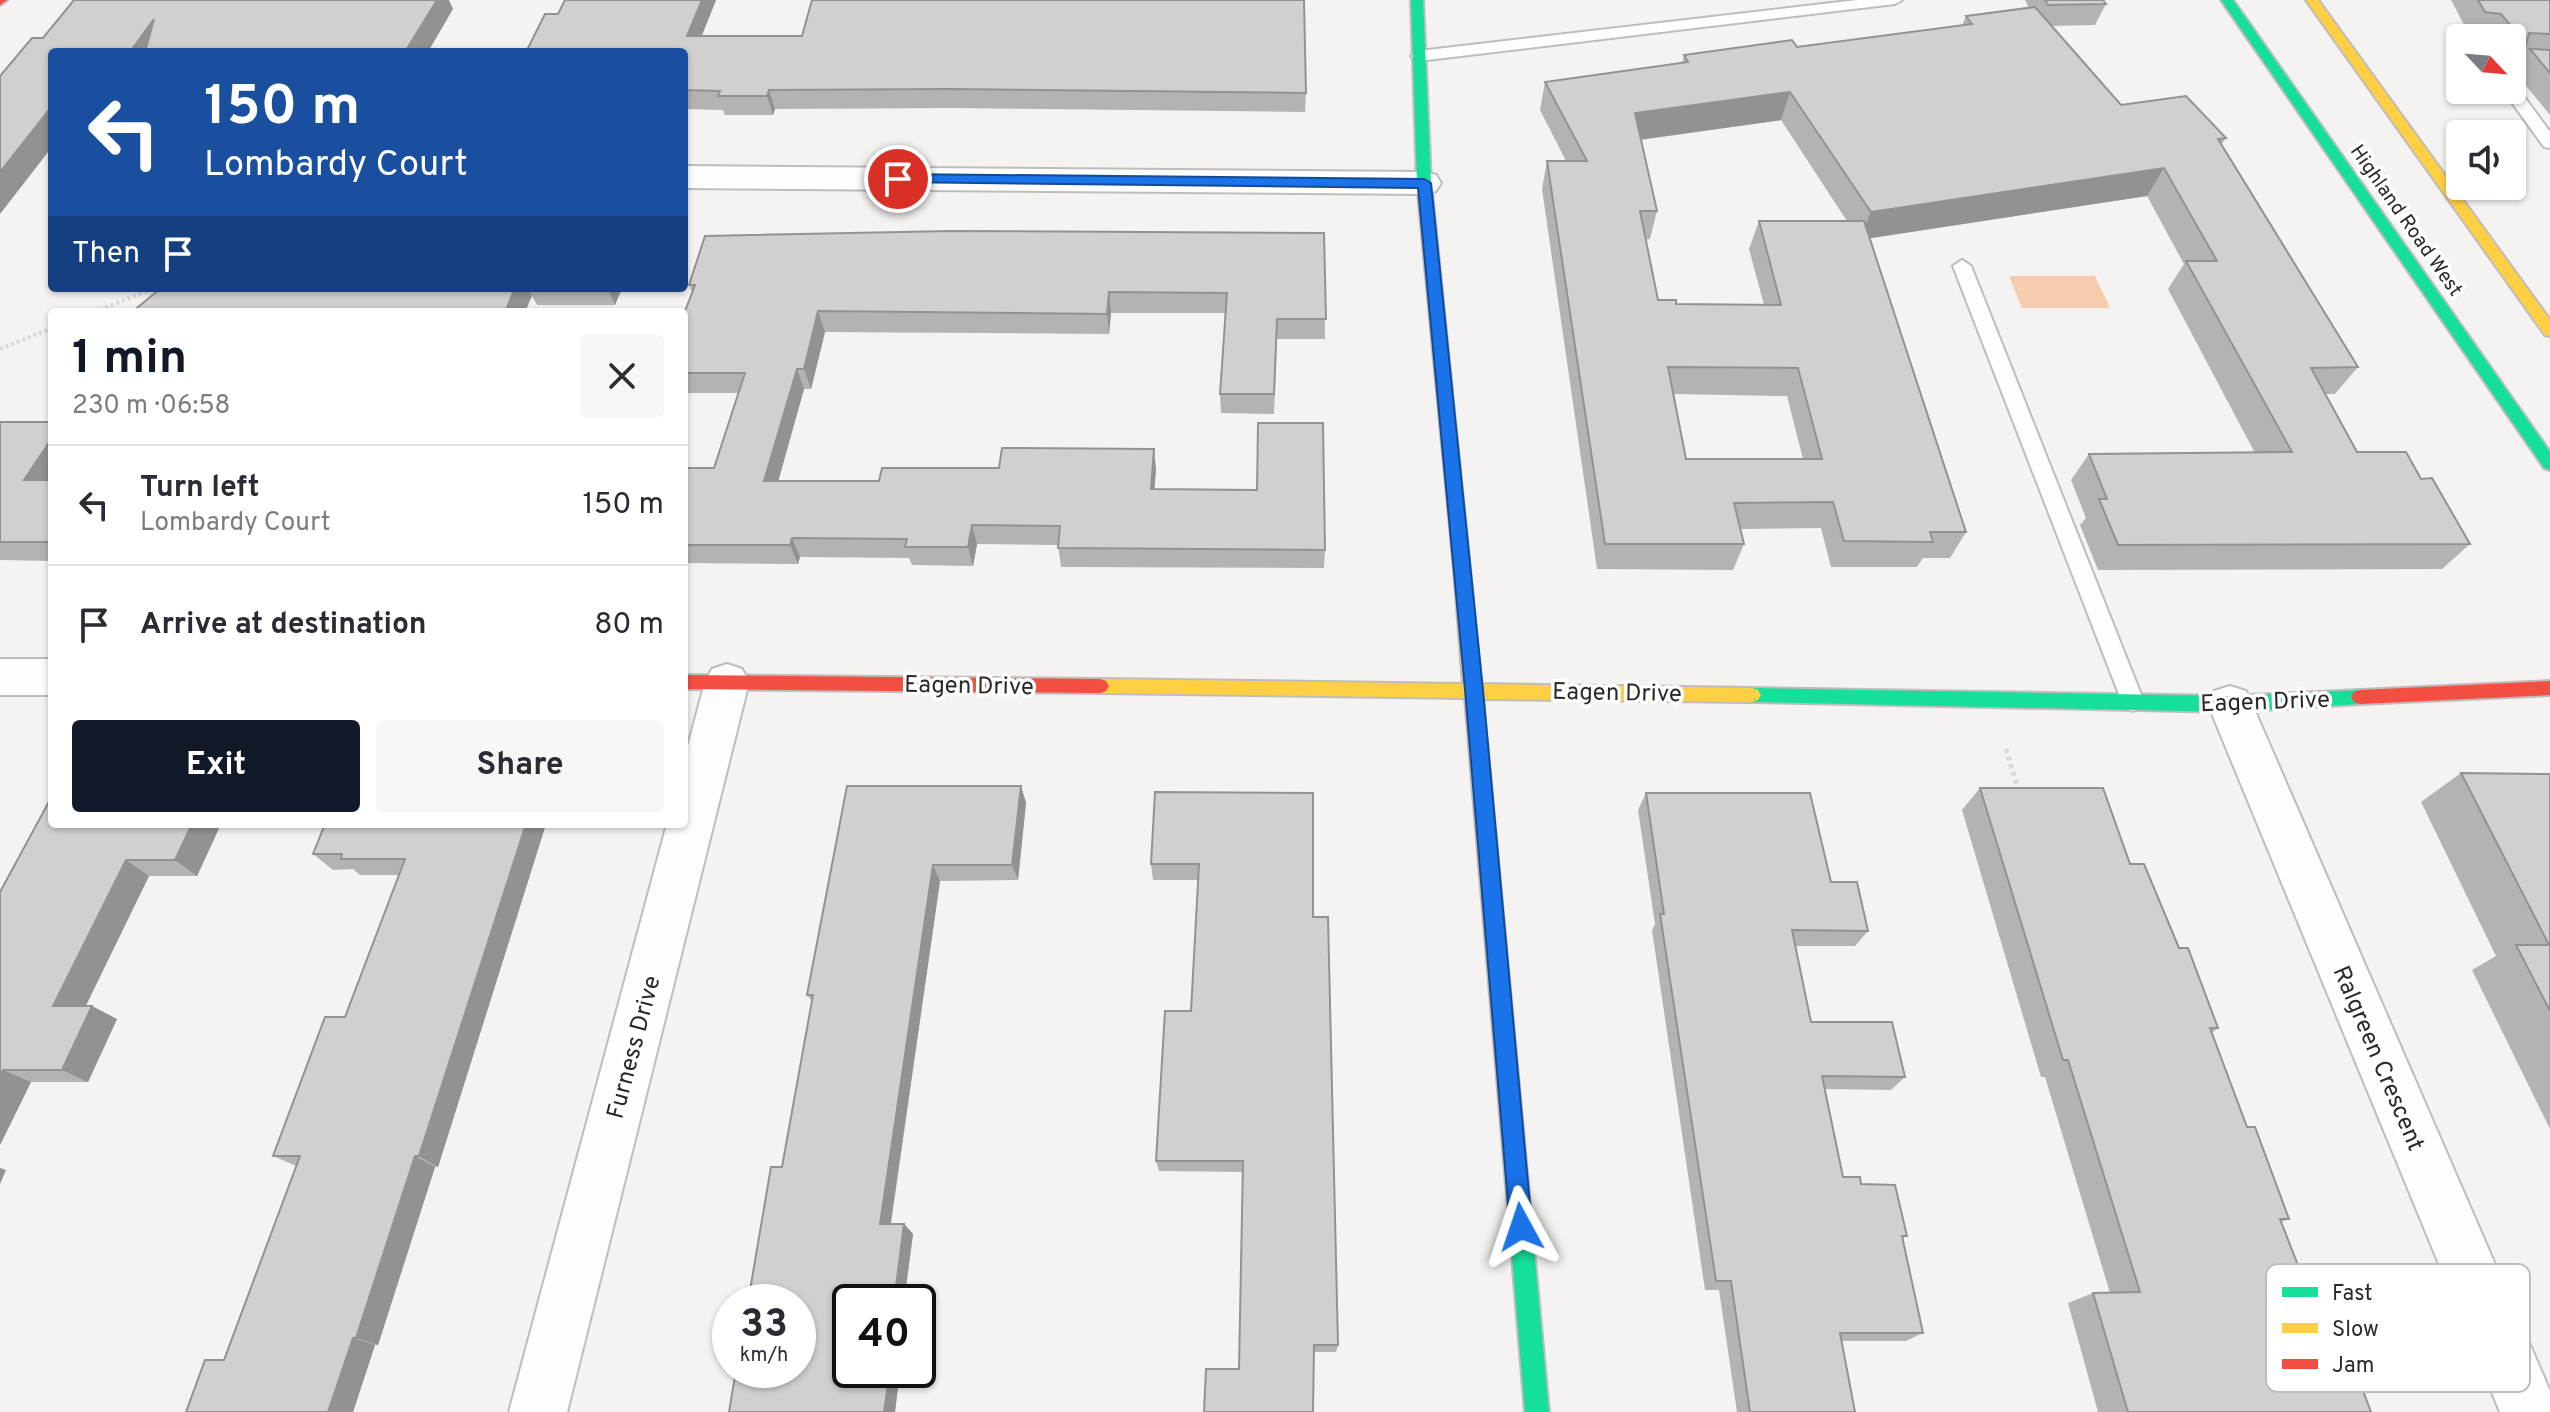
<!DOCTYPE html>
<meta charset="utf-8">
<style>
:root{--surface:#fff;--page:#f7f7f7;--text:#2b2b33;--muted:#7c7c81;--line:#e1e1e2;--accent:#111827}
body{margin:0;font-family:Overpass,sans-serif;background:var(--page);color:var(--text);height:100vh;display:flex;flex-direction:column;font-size:30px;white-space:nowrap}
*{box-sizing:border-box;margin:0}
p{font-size:26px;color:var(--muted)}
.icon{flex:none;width:44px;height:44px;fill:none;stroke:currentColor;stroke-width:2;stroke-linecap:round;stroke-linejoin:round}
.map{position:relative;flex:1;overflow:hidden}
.panel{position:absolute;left:48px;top:308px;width:640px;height:520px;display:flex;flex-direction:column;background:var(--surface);border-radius:8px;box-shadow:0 2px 6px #0004}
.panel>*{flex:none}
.top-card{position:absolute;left:48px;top:48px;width:640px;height:244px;border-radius:8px;box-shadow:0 2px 6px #0004;background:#1a4fa0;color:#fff;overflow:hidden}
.needle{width:52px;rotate:116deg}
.buttons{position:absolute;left:2446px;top:24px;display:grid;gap:16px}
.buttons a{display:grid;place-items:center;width:80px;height:80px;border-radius:8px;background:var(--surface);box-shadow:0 2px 6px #0004;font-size:40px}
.speed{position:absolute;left:712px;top:1284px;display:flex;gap:16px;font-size:40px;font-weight:700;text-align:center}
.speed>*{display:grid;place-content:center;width:104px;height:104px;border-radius:50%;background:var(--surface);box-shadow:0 2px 6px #0004;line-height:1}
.speed small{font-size:20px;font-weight:400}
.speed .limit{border:4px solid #111;border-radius:12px;background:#fff;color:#111}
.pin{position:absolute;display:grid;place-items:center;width:68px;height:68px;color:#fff;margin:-34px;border:4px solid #fff;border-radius:50%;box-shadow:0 2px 8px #0007}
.me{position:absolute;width:88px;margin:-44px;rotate:355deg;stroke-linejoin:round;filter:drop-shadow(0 0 6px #0008)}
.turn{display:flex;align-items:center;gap:28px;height:168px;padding:0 24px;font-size:36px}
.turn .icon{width:104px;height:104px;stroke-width:2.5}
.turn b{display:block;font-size:56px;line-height:68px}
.then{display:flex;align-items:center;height:76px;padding:0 24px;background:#0003;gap:16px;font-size:30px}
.round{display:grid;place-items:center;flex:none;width:84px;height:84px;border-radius:8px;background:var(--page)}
.head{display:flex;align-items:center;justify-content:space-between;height:136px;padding:0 24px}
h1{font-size:48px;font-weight:700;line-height:60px;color:var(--accent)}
.cta{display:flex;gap:16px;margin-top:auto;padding:16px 24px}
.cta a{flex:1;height:92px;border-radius:8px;background:var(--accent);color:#fff;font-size:32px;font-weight:700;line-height:92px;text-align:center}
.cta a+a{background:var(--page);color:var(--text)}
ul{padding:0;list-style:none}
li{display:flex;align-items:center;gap:24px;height:120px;padding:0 24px;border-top:2px solid var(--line)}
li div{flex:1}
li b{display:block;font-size:30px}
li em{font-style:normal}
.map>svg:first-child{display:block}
</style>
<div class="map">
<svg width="2550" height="1412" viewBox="0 0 2550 1412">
<rect width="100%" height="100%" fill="#f5f3f1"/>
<polygon fill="#f6ccae" points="2009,276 2095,276 2110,308 2022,308"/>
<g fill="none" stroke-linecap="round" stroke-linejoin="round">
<defs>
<g id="lane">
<polygon points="1857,0 1902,0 1895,4 1419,61 1411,56 1419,51"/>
<polygon points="2512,57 2550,58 2550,68 2512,67"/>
<polygon points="2512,85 2517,87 2550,132 2550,148 2544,147 2503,90 2512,90"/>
<polygon points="1962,260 1971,266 2144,702 2141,708 2133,711 2125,708 2122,702 1953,266"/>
</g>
<g id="street">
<polygon points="684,166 1424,172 1436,175 1441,183 1436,191 1424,194 684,188"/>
<rect x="0" y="659" width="52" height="36"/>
<polygon points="727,664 742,669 749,682 567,1412 509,1412 667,824 684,824 684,761 705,682 712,669"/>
<polygon points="2230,686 2246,691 2252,704 2550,1391 2550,1412 2500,1412 2208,704 2214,691"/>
</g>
<g id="fast">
<polygon points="1411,0 1423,0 1431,183 1470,569 1462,576 1454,569 1417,183"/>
<polygon points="2221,0 2233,0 2550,452 2550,470 2544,468"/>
<polygon points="1752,688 2230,696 2360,690 2366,692 2369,697 2366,702 2360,704 2230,712 1752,702 1746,700 1743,695 1746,690"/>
<polygon points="1516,1162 1524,1165 1527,1173 1549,1412 1525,1412 1505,1173 1508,1165"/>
</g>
<g id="slow">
<polygon points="2306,0 2318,0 2550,320 2550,336 2545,335"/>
<polygon points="1462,562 1470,569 1481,684 1752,688 1758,690 1761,695 1758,700 1752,702 1483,699 1527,1173 1524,1181 1516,1184 1508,1181 1505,1173 1465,698 1100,693 1094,691 1091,686 1094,681 1100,679 1463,684 1454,569"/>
</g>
<g id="jam">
<polygon points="0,0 7,0 0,5"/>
<polygon points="684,675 1100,679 1106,681 1109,686 1106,691 1100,693 684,689"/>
<polygon points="2550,681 2550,695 2360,704 2354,702 2351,697 2354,692 2360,690"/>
</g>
</defs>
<use href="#lane" stroke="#bfbdbc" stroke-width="4"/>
<use href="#street" stroke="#bfbdbc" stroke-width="4"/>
<use href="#fast" stroke="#bfbdbc" stroke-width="4"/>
<use href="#slow" stroke="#bfbdbc" stroke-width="4"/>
<use href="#jam" stroke="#bfbdbc" stroke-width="4"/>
<g stroke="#d9d9d8" stroke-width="4" stroke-dasharray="3 3" stroke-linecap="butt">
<polyline points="94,312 155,288"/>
<polyline points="0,349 52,328"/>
</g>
<polyline stroke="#d9d9d8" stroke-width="5" stroke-dasharray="4 4" stroke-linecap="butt" points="2006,749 2019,793"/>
<use href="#lane" fill="#fefdfd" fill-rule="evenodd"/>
<use href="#street" fill="#fefdfd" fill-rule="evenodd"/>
<use href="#fast" fill="#16e098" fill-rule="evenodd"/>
<use href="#slow" fill="#ffcf43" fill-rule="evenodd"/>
<use href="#jam" fill="#f24e42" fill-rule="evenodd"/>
</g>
<g fill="#b5b3b1" fill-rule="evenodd">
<polygon points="716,0 702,36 1306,93 1305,112 954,108 775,109 773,115 725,115 723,110 684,109 684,52 558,14"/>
<path d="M2025,0H2103L2106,4L2095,25L2051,26L2121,105L2226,138L2221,145L2358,367L2335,394H2325L2357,452L2421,479L2470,544L2442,569L2098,570L2080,525L2086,518L2071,480L2089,454L2255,453L2168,289L2184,264L2147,196L1869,238L1966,532L1950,558H1923L1917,567H1831L1821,528L1740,529L1744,544L1733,570L1597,569L1542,189L1547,161H1566L1540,110L1545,82L1682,63L1684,55L1797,47L1962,26L1966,16L2029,8ZM1781,120L1847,221H1759L1749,249L1764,305L1676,304L1658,300L1646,239H1650L1657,211L1641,140ZM1674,394L1787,396L1803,459H1686Z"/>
<polygon points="2451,0 2550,0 2550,115 2513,70 2526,55 2517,54 2512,61 2512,38 2487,38 2485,35 2469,34"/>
<polygon points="1324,233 1325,339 1277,339 1274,414 1221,413 1220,394 1225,313 1111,313 1109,334 825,332 811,389 804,389 778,481 879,481 1156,469 1154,489 1325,550 1324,568 1061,567 1058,545 977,544 973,566 912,565 909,558 800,557 798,564 684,563 684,468 714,468 738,393 684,393 684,314 692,292 689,285"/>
<polygon points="161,288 622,288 615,305 537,305 532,296"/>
<polygon points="0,422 52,422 52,561 0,560"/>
<polygon points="2461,773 2550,774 2550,1129 2472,970 2496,956 2421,802"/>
<polygon points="847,786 1021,786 1026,803 1018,880 940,881 891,1224 904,1224 913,1234 904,1302 850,1302 850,1370 900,1370 895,1412 729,1412 736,1370 798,1370 798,1302 748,1302 771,1167 782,1167 812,1001 807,995"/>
<polygon points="1980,788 2130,864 2179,948 2218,1028 2212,1033 2247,1127 2289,1219 2281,1222 2324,1332 2371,1412 2098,1412 2068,1303 2093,1293 2110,1293 2045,1077 2041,1077 1962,810"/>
<polygon points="1155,792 1313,917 1338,1345 1336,1352 1314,1352 1239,1369 1243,1172 1159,1171 1156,1161 1191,1011 1198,880 1153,880 1151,864"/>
<polygon points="1646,793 1831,882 1868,931 1855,946 1795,946 1811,1022 1905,1077 1891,1090 1825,1089 1843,1177 1861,1184 1907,1236 1902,1239 1923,1333 1906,1341 1841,1341 1855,1412 1737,1412 1719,1290 1705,1290 1652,930 1655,924 1638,810"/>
<polygon points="221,824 197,876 149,876 86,1006 117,1019 88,1082 31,1082 0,1145 0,892"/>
<polygon points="546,824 438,1167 435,1167 378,1345 375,1345 353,1412 186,1412 224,1360 296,1166 273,1156 345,1017 399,875 360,875 353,869 333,870 313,854"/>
</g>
<g fill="#939290">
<polygon points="437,0 449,0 453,9 428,52 405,52"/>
<polygon points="702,0 716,0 694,54 687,36"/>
<polygon points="154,19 159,52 130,52"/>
<polygon points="769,90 775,109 773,115 767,96"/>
<polygon points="1790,92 1781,120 1629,141 1635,113"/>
<polygon points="52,106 52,147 0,214 0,172"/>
<polygon points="2164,168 2147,196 1859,240 1871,212"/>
<polygon points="515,288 527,288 532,296 525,312 505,312"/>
<polygon points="607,288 622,288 615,305"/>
<polygon points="1109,292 1111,313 1109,334 1107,314"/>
<polygon points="818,311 825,332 811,389 804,369"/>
<polygon points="797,369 804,389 773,500 764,481"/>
<polygon points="52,438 52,489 24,480"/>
<polygon points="1154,449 1156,469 1153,508 1151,489"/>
<polygon points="972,525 977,544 973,566 968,547"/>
<polygon points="792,538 800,557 798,564 790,545"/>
<polygon points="1021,786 1026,803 1018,880 1012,865"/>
<polygon points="192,824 221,824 197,876 175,860"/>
<polygon points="526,824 546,824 438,1167 419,1156"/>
<polygon points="126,860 149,876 79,1019 53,1006"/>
<polygon points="933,865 940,881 889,1234 880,1224"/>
<polygon points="92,1006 117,1019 88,1082 62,1070"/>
<polygon points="3,1070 31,1082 0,1145 0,1075"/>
<polygon points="415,1156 435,1167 378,1345 356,1338"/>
<polygon points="0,1168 6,1170 0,1184"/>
<polygon points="904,1224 913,1234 904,1302 894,1302"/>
<polygon points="353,1338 375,1345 353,1412 328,1412"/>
<polygon points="890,1370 900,1370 895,1412 884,1412"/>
</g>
<g fill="#d2d0ce" stroke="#939290" stroke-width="2" fill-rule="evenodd">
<polygon points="74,0 437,0 405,52 145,52 154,19 130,52 52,52 52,106 0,172 0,76 32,38 43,38"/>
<polygon points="565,0 702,0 687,36 802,36 812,0 1304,0 1306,93 950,89 769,90 767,96 718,96 720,91 684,90 684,52 526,52 545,14 558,14"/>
<polygon points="2045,0 2103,0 2106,4 2048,5"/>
<polygon points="2478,0 2550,0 2550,34 2529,33 2526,44 2501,14 2485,12"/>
<path d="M2035,7L2121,105L2186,96L2226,138L2218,139L2358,367L2311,368L2357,452H2406L2421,479L2432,478L2470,544L2118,545L2099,499H2107L2089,454L2292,452L2186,261H2217L2164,168L1871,212L1790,92L1635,113L1657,211H1640L1658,300H1676V304L1781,305L1759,221H1864L1966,532H1930L1933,542L1844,541L1833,502L1734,503L1744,544H1605L1547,161H1587L1545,82L1688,62L1684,55L1792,40L1797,47L1972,24L1966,16ZM1668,367L1798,368L1822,459H1686Z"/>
<polygon points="2530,49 2550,50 2550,73"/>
<polygon points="951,231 1324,233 1326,319 1277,319 1274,394 1220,394 1227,293 1109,292 1107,314 818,311 804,369 797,369 764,481 879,481 882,468 999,468 1002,448 1154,449 1151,489 1257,490 1258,423 1323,423 1325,550 1058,548 1060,526 972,525 968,547 905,547 907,539 792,538 790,545 684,545 684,468 714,468 745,373 684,373 684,314 695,285 689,285 705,236"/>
<polygon points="161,288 515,288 505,312 132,312"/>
<polygon points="0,422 52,422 52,438 24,480 52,480 52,542 0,542"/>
<polygon points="2461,773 2550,774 2550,1011 2516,945 2549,945"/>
<polygon points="847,786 1021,786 1012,865 933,865 880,1224 904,1224 894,1302 850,1302 850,1370 890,1370 884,1412 729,1412 736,1370 798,1370 798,1302 748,1302 771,1167 782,1167 813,995 807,995"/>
<polygon points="1980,788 2103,788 2130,864 2144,864 2179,948 2188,948 2218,1028 2210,1028 2247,1127 2255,1127 2289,1219 2280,1219 2324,1332 2341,1332 2371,1412 2128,1412 2093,1293 2140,1292 2068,1060 2063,1060"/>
<polygon points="1155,792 1313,793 1313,917 1328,917 1338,1345 1314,1345 1313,1412 1204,1412 1206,1369 1239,1369 1243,1161 1156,1161 1165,1011 1191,1011 1199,864 1151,864"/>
<polygon points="1646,793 1810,793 1831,882 1857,882 1868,931 1792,930 1811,1022 1892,1022 1905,1077 1822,1076 1843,1177 1860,1177 1861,1184 1895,1185 1907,1236 1902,1236 1923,1333 1840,1333 1855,1412 1750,1412 1731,1281 1716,1281 1660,914 1664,914"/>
<polygon points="52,796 52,824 192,824 175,860 126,860 53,1006 92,1006 62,1070 3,1070 0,1075 0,892"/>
<polygon points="325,824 526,824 419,1156 415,1156 356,1338 353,1338 328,1412 186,1412 205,1360 224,1360 300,1156 273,1156 325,1017 345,1017 405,859 341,859 342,854 313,854"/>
</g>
<polygon fill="#1a73e8" stroke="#114b97" stroke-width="2" points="898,174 1424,179 1431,183 1483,690 1532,1227 1529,1235 1521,1239 1513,1235 1510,1227 1465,690 1418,188 894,182 894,176"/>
<g text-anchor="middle" stroke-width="7" stroke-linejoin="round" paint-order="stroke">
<g font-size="20" fill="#2a2828" stroke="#fff">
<text transform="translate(2407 220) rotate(55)" y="7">Highland Road West</text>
</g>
<g font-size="24" fill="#2a2828" stroke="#fff">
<text transform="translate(969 685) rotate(1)" y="8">Eagen Drive</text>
<text transform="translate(1617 692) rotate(1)" y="8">Eagen Drive</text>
<text transform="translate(2265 701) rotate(-2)" y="8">Eagen Drive</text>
<text transform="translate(633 1047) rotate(-75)" y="8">Furness Drive</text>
<text transform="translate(2379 1058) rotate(67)" y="8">Ralgreen Crescent</text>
</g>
</g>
<rect x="2266" y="1264" width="264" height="128" rx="12" fill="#fff" stroke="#bfbebe" stroke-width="2"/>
<rect x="2282" y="1287" width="36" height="10" fill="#16e098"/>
<rect x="2282" y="1323" width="36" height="10" fill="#ffcf43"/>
<rect x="2282" y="1359" width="36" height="10" fill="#f24e42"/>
<g font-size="22" fill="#2a2828">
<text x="2332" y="1300">Fast</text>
<text x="2332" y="1336">Slow</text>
<text x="2332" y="1372">Jam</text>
</g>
</svg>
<div class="buttons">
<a><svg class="needle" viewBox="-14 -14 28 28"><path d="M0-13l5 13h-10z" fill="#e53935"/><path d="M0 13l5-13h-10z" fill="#7c7c81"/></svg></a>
<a><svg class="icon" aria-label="sound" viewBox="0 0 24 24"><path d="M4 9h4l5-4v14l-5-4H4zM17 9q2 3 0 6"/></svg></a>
</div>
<div class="speed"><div>33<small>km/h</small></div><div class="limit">40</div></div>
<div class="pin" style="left:898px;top:179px;background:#d93025"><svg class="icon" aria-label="arrive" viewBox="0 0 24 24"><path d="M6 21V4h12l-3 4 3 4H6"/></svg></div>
<svg class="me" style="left:1521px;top:1227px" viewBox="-20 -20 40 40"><path d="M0-17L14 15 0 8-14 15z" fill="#1a73e8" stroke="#fff" stroke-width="4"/></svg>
<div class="top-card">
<div class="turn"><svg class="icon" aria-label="left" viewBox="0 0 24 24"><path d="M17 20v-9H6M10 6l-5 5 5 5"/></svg><div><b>150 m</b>Lombardy Court</div></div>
<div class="then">Then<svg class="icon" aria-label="arrive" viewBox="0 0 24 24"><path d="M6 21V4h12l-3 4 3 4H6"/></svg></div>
</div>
<section class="panel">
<div class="head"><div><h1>1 min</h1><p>230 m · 06:58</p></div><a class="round"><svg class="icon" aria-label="close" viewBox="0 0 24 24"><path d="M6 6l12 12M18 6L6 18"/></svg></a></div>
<ul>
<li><svg class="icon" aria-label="left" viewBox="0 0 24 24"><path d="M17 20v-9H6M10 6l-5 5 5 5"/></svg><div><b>Turn left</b><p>Lombardy Court</p></div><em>150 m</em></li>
<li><svg class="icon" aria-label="arrive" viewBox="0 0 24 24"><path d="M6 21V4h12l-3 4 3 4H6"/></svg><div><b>Arrive at destination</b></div><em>80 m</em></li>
</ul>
<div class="cta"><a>Exit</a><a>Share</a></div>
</section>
</div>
